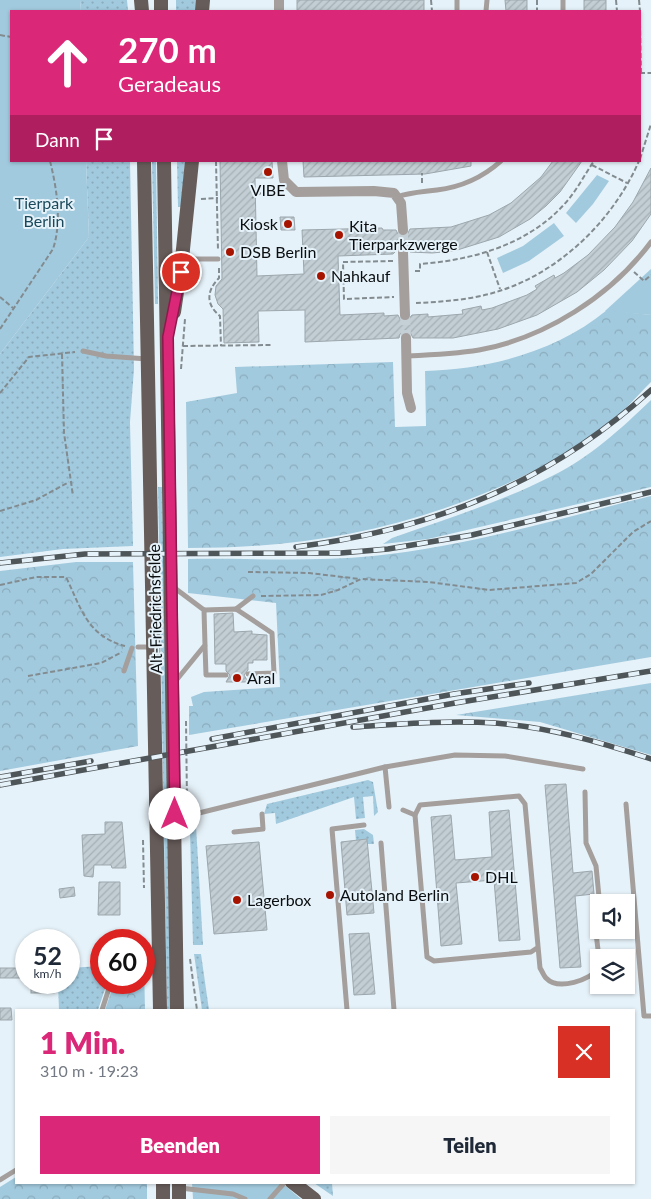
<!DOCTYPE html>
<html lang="de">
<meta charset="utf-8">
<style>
:root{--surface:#fff;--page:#f6f6f7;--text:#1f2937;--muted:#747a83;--accent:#db2777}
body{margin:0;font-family:Lato,sans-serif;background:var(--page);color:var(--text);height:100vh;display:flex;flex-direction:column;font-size:19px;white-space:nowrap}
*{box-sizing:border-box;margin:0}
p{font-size:16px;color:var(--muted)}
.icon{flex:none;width:28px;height:28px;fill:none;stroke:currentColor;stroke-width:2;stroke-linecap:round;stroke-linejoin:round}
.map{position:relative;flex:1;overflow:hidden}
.side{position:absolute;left:15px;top:1009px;width:620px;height:175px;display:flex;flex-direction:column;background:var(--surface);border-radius:0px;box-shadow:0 1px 4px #0004}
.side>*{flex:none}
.banner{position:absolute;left:10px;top:10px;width:631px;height:152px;border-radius:0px;box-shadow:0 1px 4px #0004;background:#db2777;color:#fff;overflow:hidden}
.fabs{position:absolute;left:590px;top:894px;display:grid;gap:10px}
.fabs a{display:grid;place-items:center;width:45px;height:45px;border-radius:0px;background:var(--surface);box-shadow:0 1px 4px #0004;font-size:25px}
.speed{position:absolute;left:15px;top:929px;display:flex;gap:10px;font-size:25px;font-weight:700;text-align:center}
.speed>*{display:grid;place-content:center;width:65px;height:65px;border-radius:50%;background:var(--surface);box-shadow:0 1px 4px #0004;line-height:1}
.speed small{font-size:12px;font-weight:400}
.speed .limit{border:8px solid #d22;background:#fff;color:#111}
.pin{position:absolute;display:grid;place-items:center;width:42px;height:42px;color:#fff;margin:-21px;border:2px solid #fff;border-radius:50%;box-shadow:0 1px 5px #0007}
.me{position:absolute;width:55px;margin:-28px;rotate:0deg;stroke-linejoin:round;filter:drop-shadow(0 0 4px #0008)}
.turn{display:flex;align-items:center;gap:18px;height:105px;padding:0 25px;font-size:22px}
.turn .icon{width:65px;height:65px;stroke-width:2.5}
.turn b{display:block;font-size:35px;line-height:42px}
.then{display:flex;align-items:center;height:48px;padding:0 25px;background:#0003;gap:10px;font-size:19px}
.round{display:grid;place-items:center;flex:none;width:52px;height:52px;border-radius:0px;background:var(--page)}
.overview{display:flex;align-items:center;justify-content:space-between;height:85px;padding:0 25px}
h1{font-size:30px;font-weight:800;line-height:38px;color:var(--accent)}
.cta{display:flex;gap:10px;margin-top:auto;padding:10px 25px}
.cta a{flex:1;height:58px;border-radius:0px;background:var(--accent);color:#fff;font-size:20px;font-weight:800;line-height:58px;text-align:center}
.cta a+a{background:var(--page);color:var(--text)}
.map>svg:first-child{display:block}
</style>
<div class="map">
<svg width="651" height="1199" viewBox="0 0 651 1199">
<defs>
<pattern id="grass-dots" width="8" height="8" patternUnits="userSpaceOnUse" patternTransform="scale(1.25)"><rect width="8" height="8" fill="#a2cade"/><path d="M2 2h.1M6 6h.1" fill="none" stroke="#8aacbd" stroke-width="1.8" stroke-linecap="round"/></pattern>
<pattern id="forest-crowns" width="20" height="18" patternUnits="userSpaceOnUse" patternTransform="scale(1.25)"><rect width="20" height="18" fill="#a2cade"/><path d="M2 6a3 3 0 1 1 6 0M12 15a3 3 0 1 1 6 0" fill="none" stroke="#8aacbd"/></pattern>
<pattern id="building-hatch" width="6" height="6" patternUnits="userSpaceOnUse" patternTransform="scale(1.25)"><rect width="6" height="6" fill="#c2ced4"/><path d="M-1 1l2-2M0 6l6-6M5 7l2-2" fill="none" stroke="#a5b0b5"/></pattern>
</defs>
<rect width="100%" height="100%" fill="#e6f2f9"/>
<g fill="url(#grass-dots)">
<polygon points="80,0 127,0 128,11 81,11"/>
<rect x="176" y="0" width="21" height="11"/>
<polygon points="86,161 130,161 134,369 130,422 133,546 63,549 0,557 0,354 89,237"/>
<polygon points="152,161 156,161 158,304 155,304"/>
<polygon points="177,161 185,161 182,207 178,207"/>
<polygon points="158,487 162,487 172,1010 167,1010"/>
<polygon points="368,780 373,782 378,812 374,816 373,796 363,797 365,818 356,819 354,797 276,824 275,813 264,814 267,804"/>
<polygon points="196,826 203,945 193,945 190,831"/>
<polygon points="364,829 373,835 374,844 368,844 367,839 356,841 355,830"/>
<polygon points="194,954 201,954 209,1010 202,1010"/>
<polygon points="101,966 101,982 107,983 98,1010 59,1010 58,983 69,982 69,968"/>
<polygon points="314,1183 332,1183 333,1196"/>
</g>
<g fill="url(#forest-crowns)">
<path d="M607,310L651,315V382C635,398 620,416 602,429C570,454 534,472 497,488C394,532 299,548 188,548L186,402L237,393L235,367L393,362L395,427L426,426L425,371C489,369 556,352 607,310Z"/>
<path d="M651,400V487L428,539L383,544L392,538C446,519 501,502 552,476C589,458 622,428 651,400Z"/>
<path d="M651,496V657L189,735V706H193L191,697L204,692L280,687L276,603L188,593V559C249,558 312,562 373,556C467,547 560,518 651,496Z"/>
<polygon points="76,562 133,562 138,746 0,771 0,571"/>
<polygon points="651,683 651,755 540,722 456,715"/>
<polygon points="144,964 145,1010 105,1010 114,983 144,982"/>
<polygon points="16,1177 16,1182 147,1183 147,1199 0,1199 0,1187"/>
</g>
<g fill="#a2cade">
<polygon points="0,0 80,0 81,11 11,11 11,161 86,161 89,237 0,354"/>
<polygon points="597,175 609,181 593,204 576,223 566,213"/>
<polygon points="554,223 564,236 529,261 503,273 497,258 523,246"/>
<polygon points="651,269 651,315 605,311"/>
<polygon points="192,1183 282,1183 301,1199 193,1199"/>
</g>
<g fill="url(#building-hatch)" stroke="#9ba7ac">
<rect x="297" y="0" width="127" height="11"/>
<polygon points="505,0 527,0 527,11 506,11"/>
<rect x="584" y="0" width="22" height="11"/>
<polygon points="220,161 272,161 273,178 255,178 257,276 304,274 302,230 382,228 383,230 396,230 398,234 403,237 407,235 410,229 451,227 489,215 511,203 541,177 553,161 582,161 560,192 546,206 530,219 499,237 454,251 432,253 410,252 407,246 402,245 393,254 338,256 340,315 384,313 384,316 398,315 401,321 406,322 412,315 428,314 428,317 463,314 462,310 481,306 482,310 492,308 527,295 537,289 535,286 554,275 555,278 564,273 588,255 615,227 633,202 651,168 651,214 632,241 604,270 577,292 537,315 498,329 453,338 413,338 410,332 405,331 400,334 399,338 305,342 305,310 258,311 259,342 224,343 223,309 218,304 215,295 216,286 222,279"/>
<polygon points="303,161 471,161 471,166 425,174 304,177"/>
<polygon points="280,217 294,217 295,230 281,230"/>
<polygon points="233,613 234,632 252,631 252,634 267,635 267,660 253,660 253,663 248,663 248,670 244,675 248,682 226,682 230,675 226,671 226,664 215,664 214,614"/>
<polygon points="566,784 573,873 592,871 594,894 575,896 581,967 560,968 545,785"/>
<polygon points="509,810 520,940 499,941 494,880 456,883 462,944 441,946 431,817 451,815 455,860 492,857 489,812"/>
<polygon points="105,822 122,822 126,868 112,868 111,865 94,865 93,877 84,876 82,835 105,834"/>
<polygon points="367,839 374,913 347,915 341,842"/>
<polygon points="259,842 267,930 214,934 206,846"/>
<polygon points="99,882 120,882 120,915 98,915"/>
<polygon points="74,887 75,896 60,898 59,889"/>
<polygon points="369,933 375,994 354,995 349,934"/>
<rect x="0" y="968" width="21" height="10"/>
<rect x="31" y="982" width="23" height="11"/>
<polygon points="0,1008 11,1008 12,1020 0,1020"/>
</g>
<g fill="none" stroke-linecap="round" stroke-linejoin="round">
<g stroke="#c5d0d6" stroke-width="10" stroke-dasharray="10 5" stroke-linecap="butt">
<polyline points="403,230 403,252"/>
<polyline points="405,315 406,338"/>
</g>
<g stroke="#828b8f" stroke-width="2" stroke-dasharray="5 2.5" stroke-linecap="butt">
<polyline points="431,0 432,11"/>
<polyline points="537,0 537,11"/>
<polyline points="616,0 617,11"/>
<polyline points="639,0 640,11"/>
<polyline points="640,23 641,73"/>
<polyline points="0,35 11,37"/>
<polyline points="640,73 651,73"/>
<polyline points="640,159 651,124"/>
<polyline points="216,161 218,251"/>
<polyline points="592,165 627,183"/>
<polyline points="422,183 422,173"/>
<polyline points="252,198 275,185"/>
<polyline points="201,199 218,198"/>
<polyline points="487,252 500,289"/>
<polyline points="393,261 343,262 344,299 394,297"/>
<path d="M219,268V278C206,291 206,305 220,316L221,346"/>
<path d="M415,271H420V264C474,260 531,244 568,200C578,188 585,174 594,161"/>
<polyline points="634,272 644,281 651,275"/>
<polyline points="0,297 13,308"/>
<path d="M416,303C440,302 466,300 489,294C555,277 612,223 639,161"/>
<path d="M0,329L53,249C62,222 57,189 50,161"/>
<polyline points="183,346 272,345"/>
<polyline points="62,354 64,433 73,496"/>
<polyline points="181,369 185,319"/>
<polyline points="0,393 29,357 75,352"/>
<polyline points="0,511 36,500 69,482"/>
<polyline points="248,572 309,573 360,579"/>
<path d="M0,585L36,577H66C81,608 87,636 125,646"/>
<polyline points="261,596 321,595 338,590 361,579 429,582 489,590 576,583 591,574 633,532 651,521"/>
<polyline points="28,676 101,663 122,652"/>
<polyline points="186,721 187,802"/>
<polyline points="143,840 144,888"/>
<polyline points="190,959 197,1010"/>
</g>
<g stroke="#a49f9d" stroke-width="5">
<polyline points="457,0 457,11"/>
<polyline points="563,0 563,11"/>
<polyline points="486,11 487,0"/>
<path d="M397,197C411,192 423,192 437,190C462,187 482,178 501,161"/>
<polyline points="184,259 218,259"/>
<polyline points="83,351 106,356 147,359"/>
<path d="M406,356C430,355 455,354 479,350C545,338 611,296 651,242"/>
<polyline points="172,586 204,610 205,645 174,683"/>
<polyline points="236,609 253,596"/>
<polyline points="204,610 236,609 272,633 274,673 248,674"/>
<polyline points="205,646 206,675 226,675"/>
<polyline points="138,647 153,647"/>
<polyline points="124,671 132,648"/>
<polyline points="385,767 389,807"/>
<polyline points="585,792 586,843 596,866 599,897 596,933 599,958"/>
<polyline points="626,804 644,1016 651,1016"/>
<polyline points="403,810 415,815"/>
<polyline points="176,814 199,813 385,767 455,755 505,756 583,769"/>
<polyline points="234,832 263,829 262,814"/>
<polyline points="381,843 394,1010"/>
<path d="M537,948L531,952L434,961L427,957L415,815L420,805L519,796L525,804L540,968C542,971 544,976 546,978C558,991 591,980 599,968"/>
<polyline points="144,956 158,956"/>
<polyline points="102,1010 111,982"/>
<polyline points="347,1010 332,829 364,825"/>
<polyline points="0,1180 16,1170"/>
<polyline points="180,1188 233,1194 245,1199"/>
<polyline points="270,1199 285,1182"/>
</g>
<g stroke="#a49f9d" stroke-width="10">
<polyline points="279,0 279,11"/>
<polyline points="282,161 284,180 296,192 374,191 394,193 401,203 403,230"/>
<polyline points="403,252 405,315"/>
<polyline points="406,338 407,393 411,408"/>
</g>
<g stroke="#665c5a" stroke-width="14">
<polyline points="141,0 142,11"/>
<polyline points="161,0 161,11"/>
<polyline points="202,11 203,0"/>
<polyline points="144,161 160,1010"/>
<polyline points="164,161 177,1010"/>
<polyline points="174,312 182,259 192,161"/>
<polyline points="163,1182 163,1199"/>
<polyline points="179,1182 179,1199"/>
<polyline points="292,1182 314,1199"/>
</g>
<defs>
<g id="rail">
<path d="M296,547C434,529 547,484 651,390"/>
<polyline points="0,563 85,554 341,553 388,549 472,535 651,492"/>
<path d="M353,727C400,724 448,720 495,723C548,727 600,742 651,759"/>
<polyline points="212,739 454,694 529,683"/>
<polyline points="0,777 91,761"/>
<polyline points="0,785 455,703 651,671"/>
</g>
</defs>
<use href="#rail" stroke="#4f5659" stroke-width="5.5"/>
<use href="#rail" stroke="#e6f2f9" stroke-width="4" stroke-dasharray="11" stroke-linecap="butt"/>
</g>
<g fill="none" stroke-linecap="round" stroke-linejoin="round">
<defs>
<polyline id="route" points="175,814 168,337 181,272"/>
</defs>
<use href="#route" stroke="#8e194d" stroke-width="12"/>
<use href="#route" stroke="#db2777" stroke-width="9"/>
</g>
<g fill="#a61400" stroke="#e6f2f9" stroke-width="2">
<circle cx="268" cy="172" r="5"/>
<circle cx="288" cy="224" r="5"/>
<circle cx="339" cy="235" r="5"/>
<circle cx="230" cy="252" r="5"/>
<circle cx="321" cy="276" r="5"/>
<circle cx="237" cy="678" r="5"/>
<circle cx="475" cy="877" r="5"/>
<circle cx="330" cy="895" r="5"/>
<circle cx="237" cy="900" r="5"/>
</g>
<g text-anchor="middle" stroke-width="4" stroke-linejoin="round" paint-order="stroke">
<g font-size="16" fill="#0a0e10" stroke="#e6f2f9" text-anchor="start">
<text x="268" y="196" text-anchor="middle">VIBE</text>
<text x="278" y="230" text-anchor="end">Kiosk</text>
<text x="349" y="232">Kita<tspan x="349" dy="18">Tierparkzwerge</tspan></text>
<text x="240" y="258">DSB Berlin</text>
<text x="331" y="282">Nahkauf</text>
<text x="247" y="684">Aral</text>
<text x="485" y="883">DHL</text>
<text x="340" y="901">Autoland Berlin</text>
<text x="247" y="906">Lagerbox</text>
</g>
<g font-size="16" fill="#19485b" stroke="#e6f2f9">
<text x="44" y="209">Tierpark<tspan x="44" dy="18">Berlin</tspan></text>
</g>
<g font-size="16" fill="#0a0e10" stroke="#e6f2f9">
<text transform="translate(155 609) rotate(-91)" y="6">Alt-Friedrichsfelde</text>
</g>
</g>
</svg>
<div class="fabs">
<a><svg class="icon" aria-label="sound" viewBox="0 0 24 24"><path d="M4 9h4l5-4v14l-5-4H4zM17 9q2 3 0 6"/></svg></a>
<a><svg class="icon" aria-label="layers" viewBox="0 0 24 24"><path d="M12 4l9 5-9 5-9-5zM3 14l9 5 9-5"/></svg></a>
</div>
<div class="speed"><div>52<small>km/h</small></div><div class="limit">60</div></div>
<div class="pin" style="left:181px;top:272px;background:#d93025"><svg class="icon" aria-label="arrive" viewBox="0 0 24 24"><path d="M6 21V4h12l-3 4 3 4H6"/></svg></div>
<svg class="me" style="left:175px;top:814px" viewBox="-20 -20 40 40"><circle r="19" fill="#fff"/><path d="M0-13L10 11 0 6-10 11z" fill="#db2777"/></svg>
<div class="banner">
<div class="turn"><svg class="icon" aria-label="ahead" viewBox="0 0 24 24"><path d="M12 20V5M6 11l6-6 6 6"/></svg><div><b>270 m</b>Geradeaus</div></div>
<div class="then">Dann<svg class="icon" aria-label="arrive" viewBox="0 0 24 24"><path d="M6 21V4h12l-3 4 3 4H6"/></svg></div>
</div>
<section class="side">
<div class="overview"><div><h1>1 Min.</h1><p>310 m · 19:23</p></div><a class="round" style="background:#d93025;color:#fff"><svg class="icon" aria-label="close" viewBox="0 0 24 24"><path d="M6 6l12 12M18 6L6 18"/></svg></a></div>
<div class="cta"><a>Beenden</a><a>Teilen</a></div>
</section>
</div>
